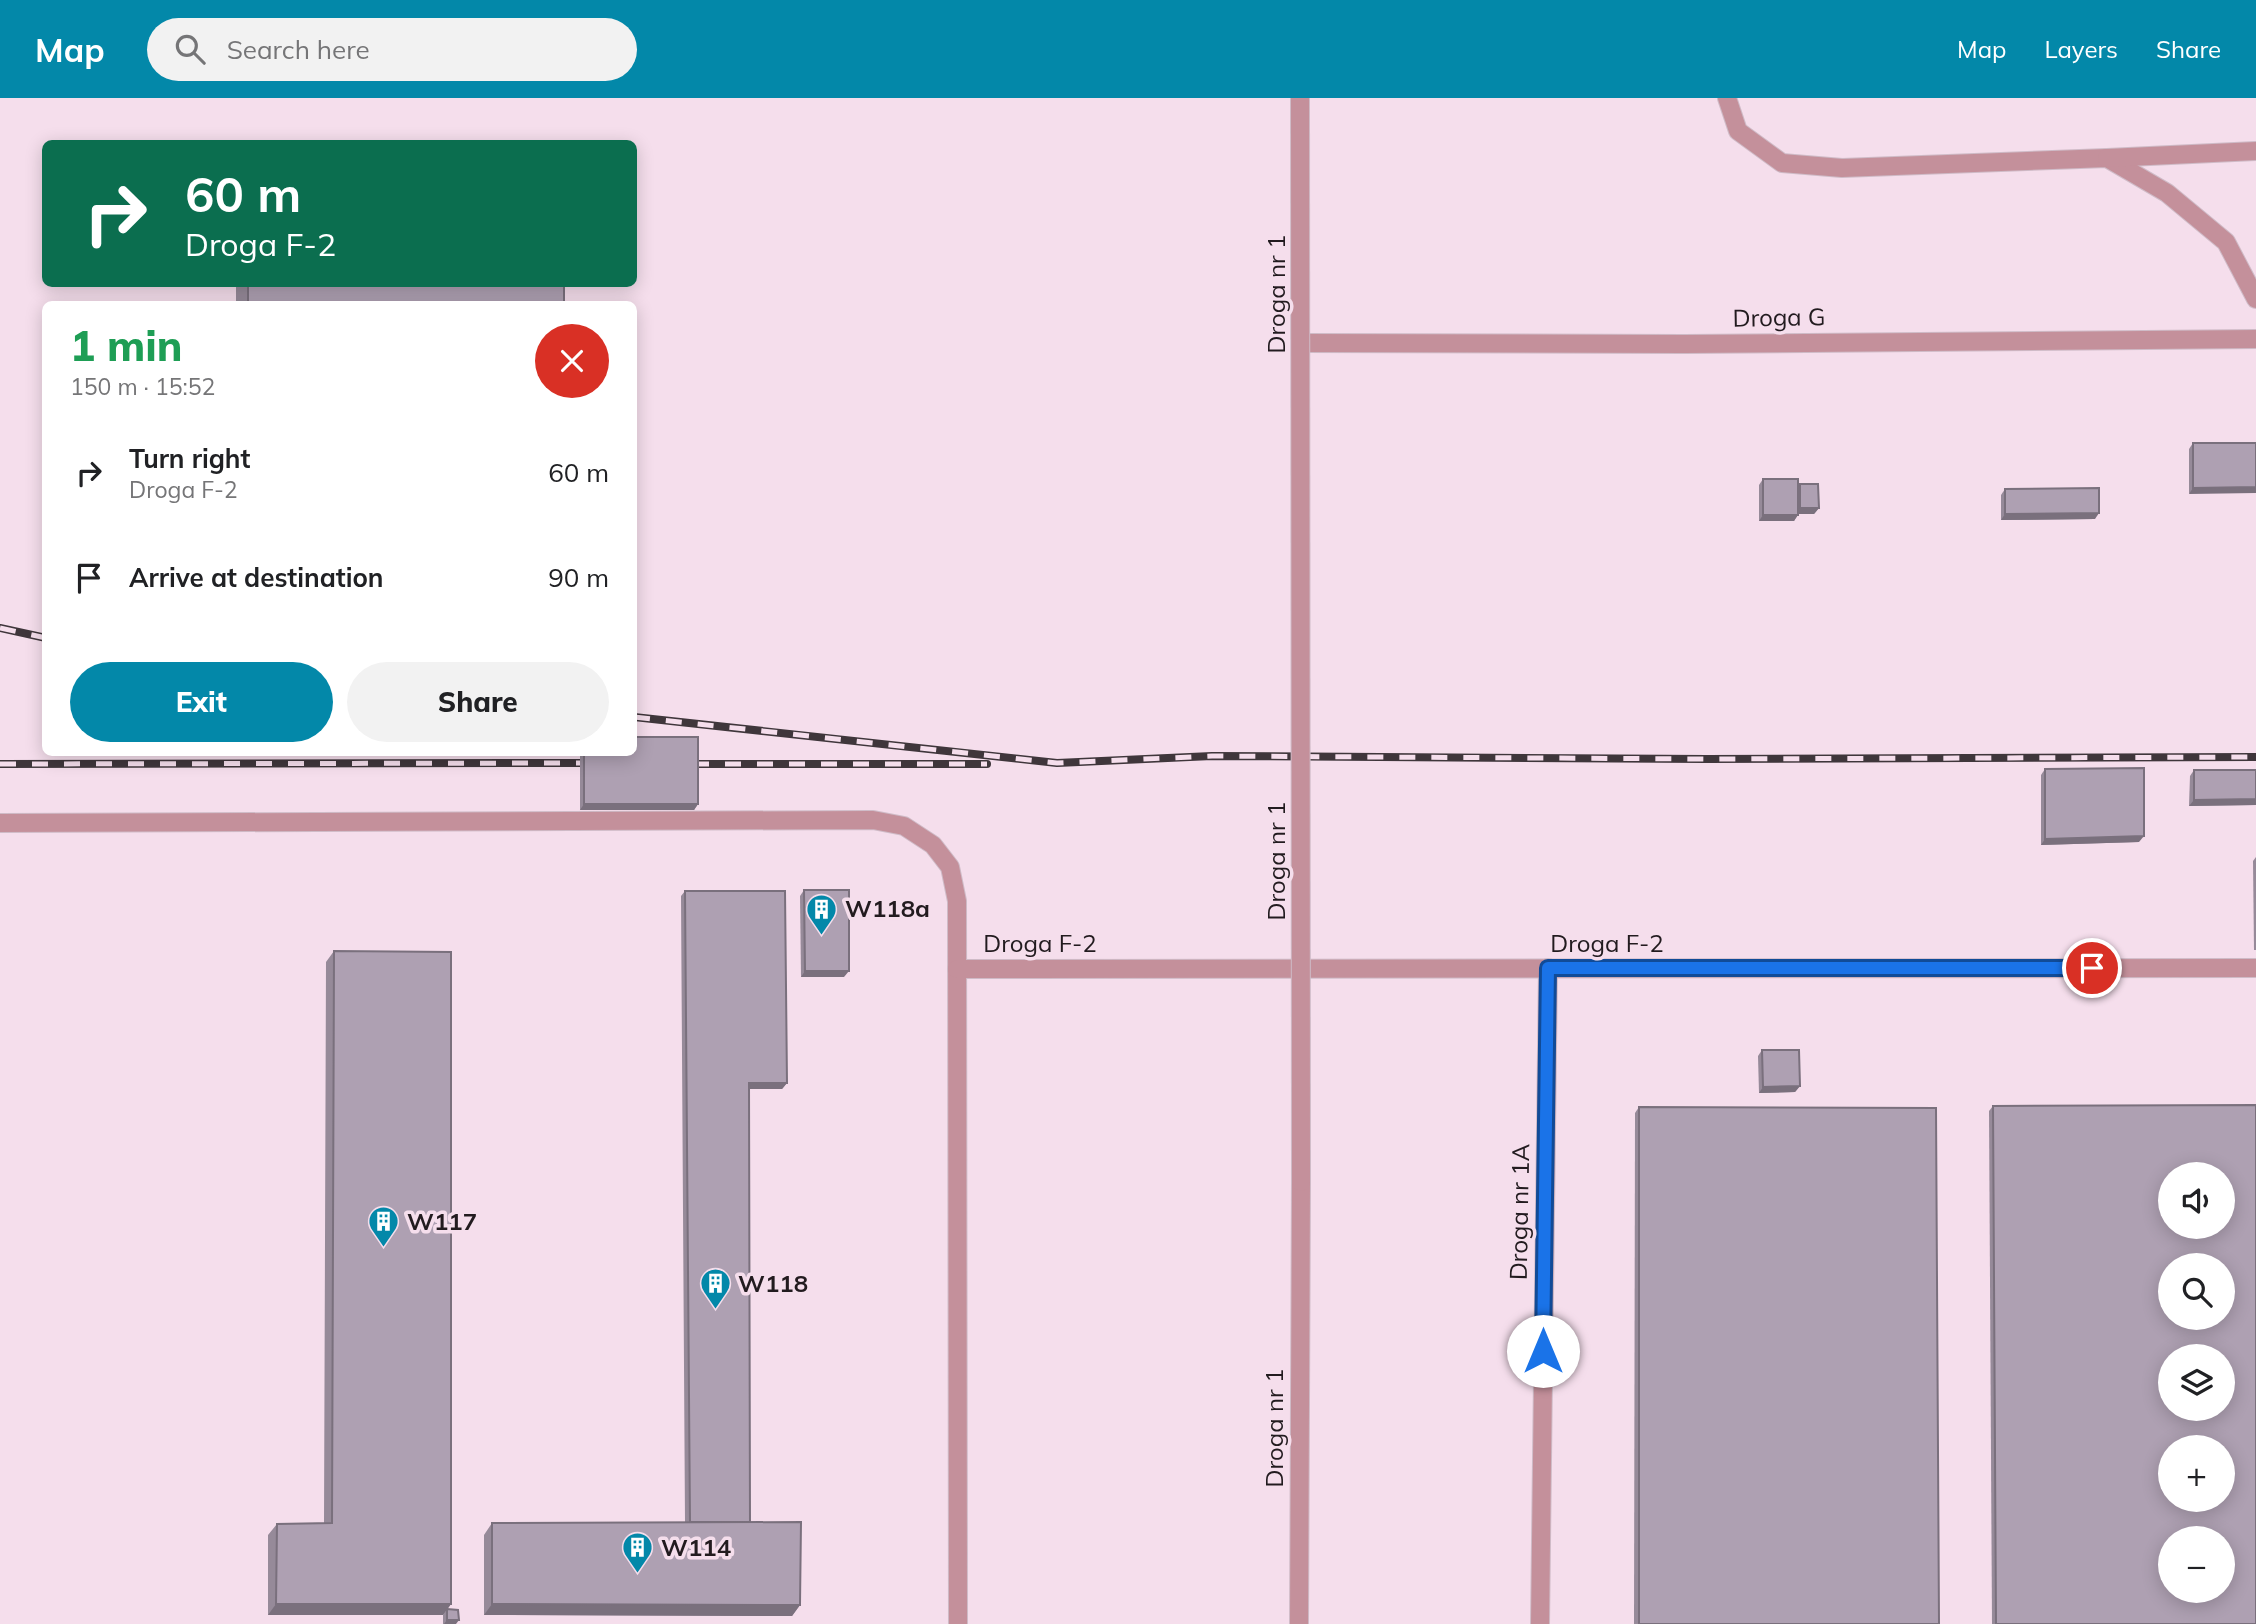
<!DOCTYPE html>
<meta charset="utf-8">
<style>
:root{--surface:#fff;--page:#f2f2f2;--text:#202124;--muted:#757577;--accent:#0388a9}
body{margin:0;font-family:Mulish,sans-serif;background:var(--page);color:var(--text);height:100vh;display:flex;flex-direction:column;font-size:26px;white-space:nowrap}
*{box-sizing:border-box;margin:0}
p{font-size:23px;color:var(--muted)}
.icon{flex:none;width:38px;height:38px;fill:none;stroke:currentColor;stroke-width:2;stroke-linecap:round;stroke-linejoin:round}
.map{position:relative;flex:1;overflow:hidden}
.details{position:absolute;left:42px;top:203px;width:595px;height:455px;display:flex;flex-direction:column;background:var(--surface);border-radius:10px;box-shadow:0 4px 18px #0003}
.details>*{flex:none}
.top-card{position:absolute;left:42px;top:42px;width:595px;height:147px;border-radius:10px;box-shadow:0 4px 18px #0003;background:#0b6e4f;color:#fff;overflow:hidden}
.controls{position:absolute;left:2158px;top:1064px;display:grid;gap:14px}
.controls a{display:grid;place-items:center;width:77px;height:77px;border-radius:50%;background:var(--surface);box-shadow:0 4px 18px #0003;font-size:35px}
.pin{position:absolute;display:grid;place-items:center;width:60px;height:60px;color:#fff;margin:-30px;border:4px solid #fff;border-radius:50%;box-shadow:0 2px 7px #0007}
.me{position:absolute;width:77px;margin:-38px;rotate:0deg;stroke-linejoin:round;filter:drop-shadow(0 0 5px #0008)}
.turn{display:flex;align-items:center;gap:24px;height:147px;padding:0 28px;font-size:32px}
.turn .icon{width:91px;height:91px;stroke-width:2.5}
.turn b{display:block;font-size:49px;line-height:60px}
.round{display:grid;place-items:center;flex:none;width:74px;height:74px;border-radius:37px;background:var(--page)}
.head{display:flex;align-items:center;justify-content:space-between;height:119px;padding:0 28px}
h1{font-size:42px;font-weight:800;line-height:52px;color:#1e9e55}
.primary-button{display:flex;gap:14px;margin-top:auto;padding:14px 28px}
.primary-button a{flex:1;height:80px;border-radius:42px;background:var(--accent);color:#fff;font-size:28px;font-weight:800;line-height:80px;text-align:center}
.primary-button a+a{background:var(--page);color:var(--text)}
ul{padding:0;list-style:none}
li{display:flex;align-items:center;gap:21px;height:105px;padding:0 28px}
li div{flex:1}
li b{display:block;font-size:26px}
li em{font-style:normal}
header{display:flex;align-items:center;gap:42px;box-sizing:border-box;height:98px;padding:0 35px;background:var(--accent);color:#fff}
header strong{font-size:33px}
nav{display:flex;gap:38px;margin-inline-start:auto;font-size:24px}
.search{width:490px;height:63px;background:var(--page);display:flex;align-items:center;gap:18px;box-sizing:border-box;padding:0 24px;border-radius:38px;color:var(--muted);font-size:26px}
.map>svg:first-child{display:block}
</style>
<header>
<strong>Map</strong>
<div class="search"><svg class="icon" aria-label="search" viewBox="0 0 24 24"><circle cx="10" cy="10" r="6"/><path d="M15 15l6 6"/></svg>Search here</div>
<nav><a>Map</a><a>Layers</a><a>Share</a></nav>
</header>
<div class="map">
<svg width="2256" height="1526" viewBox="0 0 2256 1526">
<rect width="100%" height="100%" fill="#f5deec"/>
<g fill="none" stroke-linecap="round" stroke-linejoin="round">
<defs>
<g id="service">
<polyline points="1727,0 1738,33 1782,65 1842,70 2107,60 2167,95 2226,144 2256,201"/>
<polyline points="2107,60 2256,53"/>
<polyline points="1302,245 1685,246 2256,241"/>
<polyline points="0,725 873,722 904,728 933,747 950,769 957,803 958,1526"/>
<polyline points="957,871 2256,870"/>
<polyline points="1299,1526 1301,1084"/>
<polyline points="1540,1526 1548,870"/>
</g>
</defs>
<use href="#service" stroke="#cfbbc7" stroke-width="20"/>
<use href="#service" stroke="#c4909b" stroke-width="18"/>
<defs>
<g id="rail">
<polyline points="0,530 46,540"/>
<polyline points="634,619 1057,665 1212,658 1707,661 2256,659"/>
<polyline points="0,666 580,665"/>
<polyline points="693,666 987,666"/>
</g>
</defs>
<use href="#rail" stroke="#3f363b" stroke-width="8"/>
<use href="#rail" stroke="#f5deec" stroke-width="5" stroke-dasharray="16" stroke-linecap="butt"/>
<defs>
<polyline id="service-bridge" points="1300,0 1301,1084"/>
</defs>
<use href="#service-bridge" stroke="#cfbbc7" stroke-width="20" stroke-linecap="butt"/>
<use href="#service-bridge" stroke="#c4909b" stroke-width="18"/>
</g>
<g fill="#968a99">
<rect x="236" y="186" width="328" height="20"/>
<polygon points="2193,345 2256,345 2189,396 2189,351"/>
<polygon points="1763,381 1798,389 1800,386 1819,410 1814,416 1798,416 1794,423 1759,423 1759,387"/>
<polygon points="2005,391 2095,421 2001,422 2001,397"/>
<polygon points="580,654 634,654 698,706 694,712 580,712"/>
<polygon points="2045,671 2139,744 2041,747 2041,677"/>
<polygon points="2194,672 2256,672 2256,707 2189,708 2190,678"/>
<polygon points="2256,759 2256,852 2254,852 2253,763"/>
<polygon points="804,792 844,879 801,879 800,798"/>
<polygon points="685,793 787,985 782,991 749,991 750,1424 800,1507 792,1518 484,1517 484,1437 492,1425 685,1424 681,798"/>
<polygon points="334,853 451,1506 443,1517 268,1517 268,1437 277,1426 324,1425 326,864"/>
<polygon points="1762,952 1800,988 1795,994 1759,995 1758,958"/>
<polygon points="1993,1008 2256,1526 1992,1526 1989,1013"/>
<polygon points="1639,1009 1939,1526 1634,1526 1635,1015"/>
<polygon points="447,1511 456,1526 443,1526 443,1517"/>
</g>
<g fill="#7a707d">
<polygon points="2256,389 2256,395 2189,396 2193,390"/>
<polygon points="1800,410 1819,410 1814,416 1796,416"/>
<polygon points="2099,415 2095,421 2001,422 2005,416"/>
<polygon points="1763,417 1798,417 1794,423 1759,423"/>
<polygon points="2256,701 2256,707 2189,708 2194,702"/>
<polygon points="584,706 698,706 694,712 580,712"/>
<polygon points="2144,738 2139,744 2041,747 2045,741"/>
<polygon points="805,873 849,873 844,879 801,879"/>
<polygon points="749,985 787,985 782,991 745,991"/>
<polygon points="1800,988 1795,994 1759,995 1763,989"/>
<polygon points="276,1506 451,1506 443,1517 268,1517"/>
<polygon points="492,1506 800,1507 792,1518 484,1517"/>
<polygon points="447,1522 459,1522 456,1526 444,1526"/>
</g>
<g fill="#aea0b2" stroke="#7a707d" stroke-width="2" fill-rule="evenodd">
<rect x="248" y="186" width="316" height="20"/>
<polygon points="2193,345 2256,345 2256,389 2193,390"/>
<rect x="1763" y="381" width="35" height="36"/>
<polygon points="1800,386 1818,386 1819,410 1800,410"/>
<polygon points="2099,390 2099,415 2005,416 2005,391"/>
<polygon points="634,639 698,639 698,706 584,706 584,654 634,654"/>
<polygon points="2144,670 2144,738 2045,741 2045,671"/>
<polygon points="2194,672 2256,672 2256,701 2194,702"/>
<polygon points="804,792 849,792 849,873 805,873"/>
<polygon points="685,793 785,793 787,985 749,985 750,1424 690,1424"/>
<polygon points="334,853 451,854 451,1506 276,1506 277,1426 332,1425"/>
<polygon points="1762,952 1799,952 1800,988 1763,989"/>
<path d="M2256,1007V1526H1996L1993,1008ZM2170,1076H2222V1129H2170ZM2170,1167H2222V1220H2170ZM2170,1258H2222V1311H2170ZM2170,1349H2222V1402H2170ZM2170,1440H2222V1493H2170Z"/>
<polygon points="1639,1009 1936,1010 1939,1526 1639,1526"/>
<polygon points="801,1424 800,1507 492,1506 492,1425"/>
<polygon points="447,1511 458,1512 459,1522 447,1522"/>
</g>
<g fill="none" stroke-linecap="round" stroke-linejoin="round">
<defs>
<polyline id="route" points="1543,1253 1548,870 2092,870"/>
</defs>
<use href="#route" stroke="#114b97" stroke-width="18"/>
<use href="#route" stroke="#1a73e8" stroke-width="12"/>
</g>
<defs>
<symbol id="building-pin" viewBox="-11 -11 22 30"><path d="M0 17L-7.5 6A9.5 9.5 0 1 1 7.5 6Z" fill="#0388a9" stroke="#f5deec"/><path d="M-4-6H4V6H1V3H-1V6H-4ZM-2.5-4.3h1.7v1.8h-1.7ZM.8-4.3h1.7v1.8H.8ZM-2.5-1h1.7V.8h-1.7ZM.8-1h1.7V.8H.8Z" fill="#fff"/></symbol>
</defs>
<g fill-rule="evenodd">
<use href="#building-pin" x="804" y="794" width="35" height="47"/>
<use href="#building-pin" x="366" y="1106" width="35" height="47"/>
<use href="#building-pin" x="698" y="1168" width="35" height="47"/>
<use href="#building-pin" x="620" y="1432" width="35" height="47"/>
</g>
<g text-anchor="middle" stroke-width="7" stroke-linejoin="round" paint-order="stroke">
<g font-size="24" fill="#221b1f" stroke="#f5deec">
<text transform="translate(1277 196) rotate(-90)" y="8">Droga nr 1</text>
<text transform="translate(1779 220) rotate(-1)" y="8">Droga G</text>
<text transform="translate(1277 763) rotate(-90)" y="8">Droga nr 1</text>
<text x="1040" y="854">Droga F-2</text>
<text x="1607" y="854">Droga F-2</text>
<text transform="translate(1520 1114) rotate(-89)" y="8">Droga nr 1A</text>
<text transform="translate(1275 1330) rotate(-90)" y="8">Droga nr 1</text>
</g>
<g font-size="24" font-weight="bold" fill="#221b1f" stroke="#f5deec" text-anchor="start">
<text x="845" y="819">W118a</text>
<text x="407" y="1132">W117</text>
<text x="738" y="1194">W118</text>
<text x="661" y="1458">W114</text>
</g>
</g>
</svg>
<div class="controls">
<a><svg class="icon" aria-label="sound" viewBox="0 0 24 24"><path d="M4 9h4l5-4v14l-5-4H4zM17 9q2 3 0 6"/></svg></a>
<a><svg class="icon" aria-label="search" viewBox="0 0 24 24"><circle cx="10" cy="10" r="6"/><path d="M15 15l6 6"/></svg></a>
<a><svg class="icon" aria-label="layers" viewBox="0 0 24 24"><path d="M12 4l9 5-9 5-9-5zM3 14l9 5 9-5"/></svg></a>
<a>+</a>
<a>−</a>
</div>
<div class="pin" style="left:2092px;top:870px;background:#d93025"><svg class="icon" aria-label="arrive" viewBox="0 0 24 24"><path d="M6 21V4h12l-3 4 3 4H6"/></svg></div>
<svg class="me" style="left:1543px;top:1253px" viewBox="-20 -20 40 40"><circle r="19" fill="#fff"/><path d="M0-13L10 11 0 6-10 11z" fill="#1a73e8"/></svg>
<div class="top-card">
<div class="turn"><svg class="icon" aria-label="right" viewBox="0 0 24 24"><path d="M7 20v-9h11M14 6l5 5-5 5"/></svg><div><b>60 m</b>Droga F-2</div></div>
</div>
<section class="details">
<div class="head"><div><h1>1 min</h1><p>150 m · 15:52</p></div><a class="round" style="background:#d93025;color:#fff"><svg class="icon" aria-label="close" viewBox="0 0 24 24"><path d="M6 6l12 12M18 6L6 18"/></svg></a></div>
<ul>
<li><svg class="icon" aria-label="right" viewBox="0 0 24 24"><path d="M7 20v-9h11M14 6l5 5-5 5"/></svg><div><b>Turn right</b><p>Droga F-2</p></div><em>60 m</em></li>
<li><svg class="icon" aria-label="arrive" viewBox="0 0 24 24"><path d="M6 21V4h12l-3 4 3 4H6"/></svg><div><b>Arrive at destination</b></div><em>90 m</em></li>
</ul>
<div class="primary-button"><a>Exit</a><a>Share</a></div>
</section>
</div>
